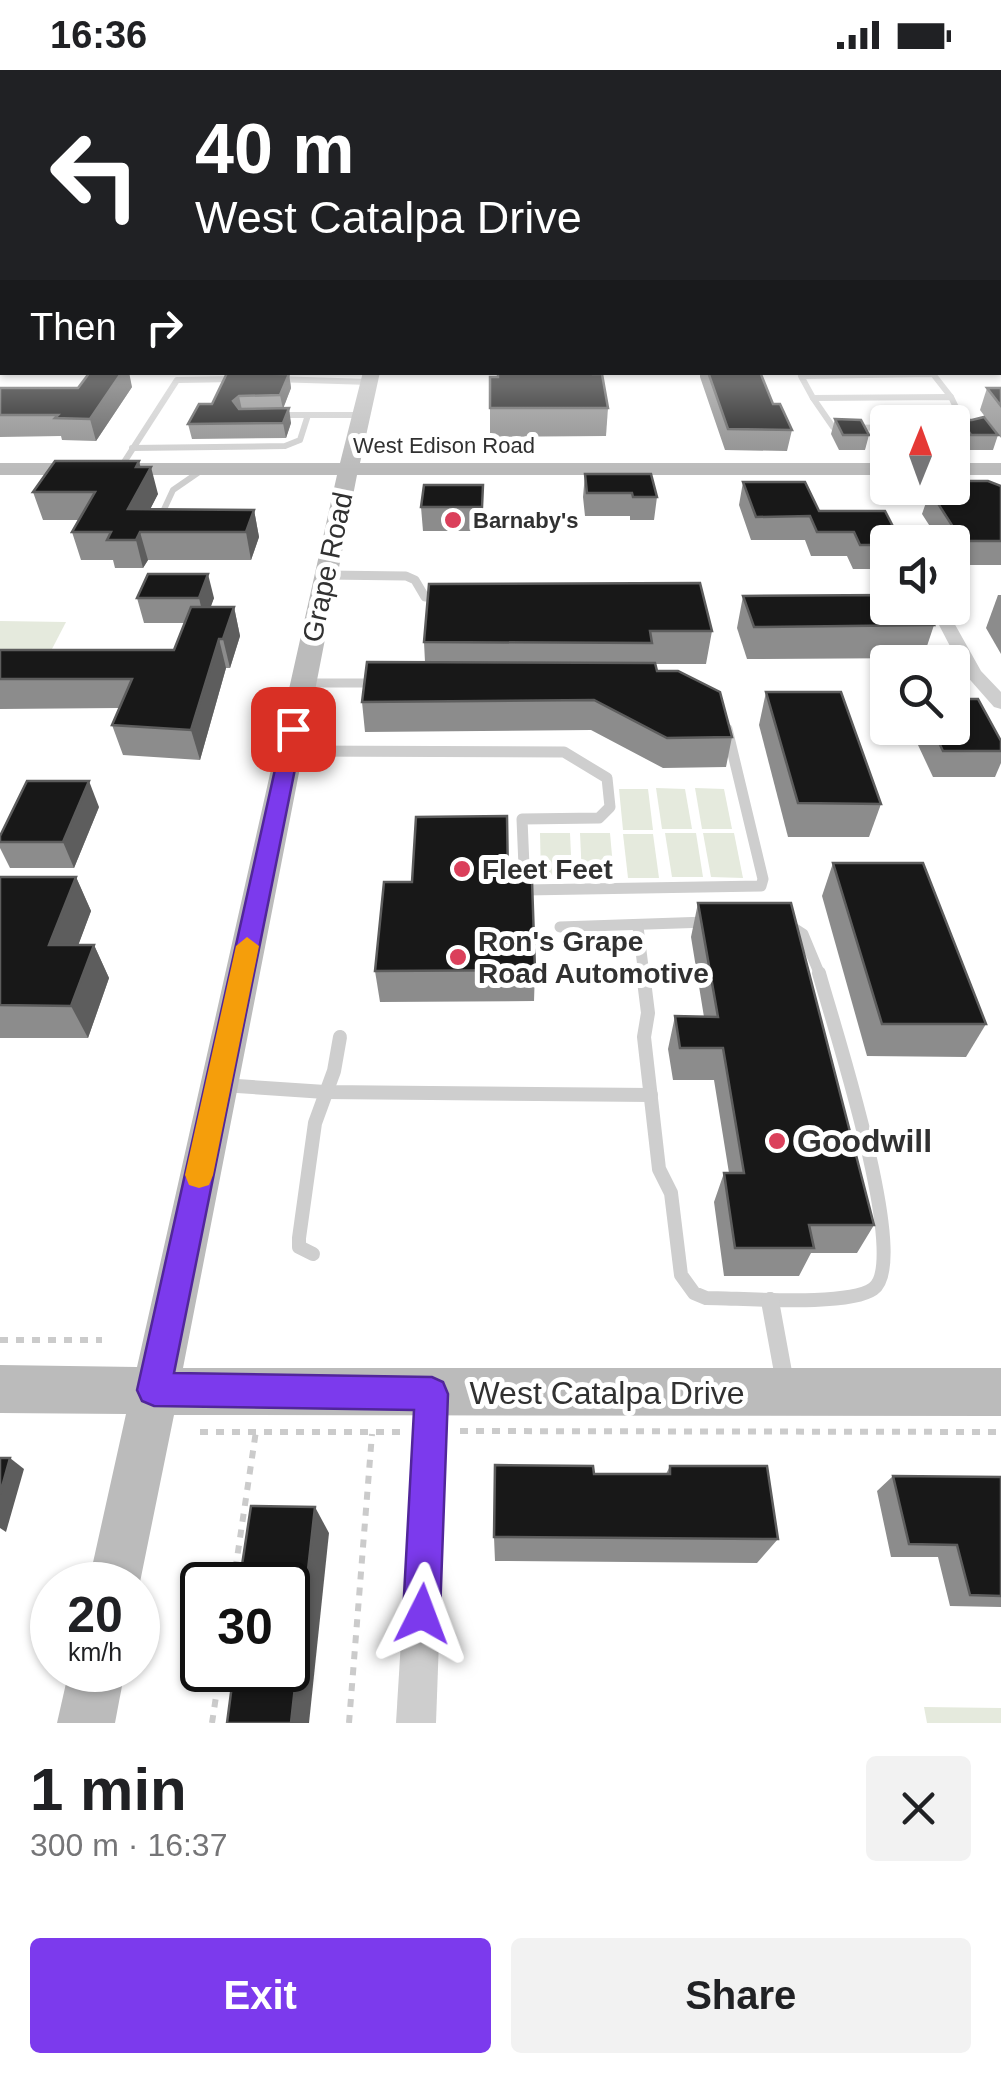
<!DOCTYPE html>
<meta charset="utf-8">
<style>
:root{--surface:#fff;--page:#f2f2f2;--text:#202124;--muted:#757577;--accent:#7c3aed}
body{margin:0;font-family:Helvetica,sans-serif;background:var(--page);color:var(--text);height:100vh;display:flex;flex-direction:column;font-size:38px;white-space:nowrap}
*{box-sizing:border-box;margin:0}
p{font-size:32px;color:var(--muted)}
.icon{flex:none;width:55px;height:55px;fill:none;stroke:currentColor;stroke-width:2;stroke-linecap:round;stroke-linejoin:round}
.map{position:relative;height:1653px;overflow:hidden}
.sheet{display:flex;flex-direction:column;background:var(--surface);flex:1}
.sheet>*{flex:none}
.guide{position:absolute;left:0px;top:0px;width:1002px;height:305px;box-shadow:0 2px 8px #0004;background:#202124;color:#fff;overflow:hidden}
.needle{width:65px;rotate:1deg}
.controls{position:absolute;left:870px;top:335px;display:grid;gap:20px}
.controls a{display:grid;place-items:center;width:100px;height:100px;border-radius:10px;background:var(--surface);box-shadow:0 2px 8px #0004;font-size:50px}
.speed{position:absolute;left:30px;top:1492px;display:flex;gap:20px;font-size:50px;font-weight:700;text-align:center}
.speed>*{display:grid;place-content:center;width:130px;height:130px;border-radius:50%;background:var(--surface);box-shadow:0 2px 8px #0004;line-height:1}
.speed small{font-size:25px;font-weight:400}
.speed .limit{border:5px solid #111;border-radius:15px;background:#fff;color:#111}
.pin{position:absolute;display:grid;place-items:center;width:85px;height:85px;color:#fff;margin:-42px;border-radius:20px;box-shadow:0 5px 15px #0006}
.me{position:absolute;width:110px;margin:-55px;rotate:3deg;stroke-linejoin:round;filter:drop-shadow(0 0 8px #0008)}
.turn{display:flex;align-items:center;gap:35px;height:210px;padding:0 30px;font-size:45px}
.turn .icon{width:130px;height:130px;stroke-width:2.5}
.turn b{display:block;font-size:70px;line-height:85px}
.then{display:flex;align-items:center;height:95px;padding:0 30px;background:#0003;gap:20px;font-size:38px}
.round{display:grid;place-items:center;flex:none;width:105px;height:105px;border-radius:10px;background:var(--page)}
.headline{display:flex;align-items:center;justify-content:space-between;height:170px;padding:0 30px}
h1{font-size:60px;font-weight:700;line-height:75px}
.button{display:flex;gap:20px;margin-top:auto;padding:20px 30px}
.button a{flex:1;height:115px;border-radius:10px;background:var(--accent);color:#fff;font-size:40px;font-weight:700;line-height:115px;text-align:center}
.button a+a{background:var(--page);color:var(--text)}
.status{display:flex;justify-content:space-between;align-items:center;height:70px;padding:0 50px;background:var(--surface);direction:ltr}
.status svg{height:28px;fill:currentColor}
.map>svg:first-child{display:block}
</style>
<div class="status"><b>16:36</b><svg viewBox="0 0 49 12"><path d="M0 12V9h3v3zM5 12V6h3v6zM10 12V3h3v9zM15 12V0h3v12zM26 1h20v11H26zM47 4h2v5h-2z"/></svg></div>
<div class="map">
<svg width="1001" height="1653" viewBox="0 0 1001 1653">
<rect width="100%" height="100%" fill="#fff"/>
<g fill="#e5eadd">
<polygon points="0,551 66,552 38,606 0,606"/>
<polygon points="656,718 685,719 692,759 662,759"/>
<polygon points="695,718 724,719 732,759 702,759"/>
<polygon points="619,719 648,719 653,760 623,760"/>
<polygon points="540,763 570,763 572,807 541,807"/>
<polygon points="580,763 610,763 614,808 582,807"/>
<polygon points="665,763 696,763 703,807 672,807"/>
<polygon points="703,763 734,763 743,808 711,807"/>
<polygon points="623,764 653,764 659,808 628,808"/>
<polygon points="924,1637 1001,1638 1001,1653 927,1653"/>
</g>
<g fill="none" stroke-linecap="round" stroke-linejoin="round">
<g stroke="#cbcbcb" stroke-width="6" stroke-dasharray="8 8" stroke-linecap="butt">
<polyline points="0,1270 102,1270"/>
<polyline points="460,1361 1001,1362"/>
<polyline points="200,1362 401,1362"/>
<polyline points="233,1515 256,1361"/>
<polyline points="212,1653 220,1600"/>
<polyline points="349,1653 372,1364"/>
</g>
<g stroke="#cecece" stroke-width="6">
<polyline points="274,309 370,312"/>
<polyline points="813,328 801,306 933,304 951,327"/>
<polyline points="892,341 899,352"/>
<polyline points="275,345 362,345"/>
<polyline points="888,358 833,357 813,328 951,327 966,358 952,358"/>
<polyline points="132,378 285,376 300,370 308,345"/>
<polyline points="119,400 177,310 235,309"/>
<polyline points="160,448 173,420 202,400"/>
</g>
<g stroke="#cecece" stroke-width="9">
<polyline points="158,453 161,446"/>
<polyline points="326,505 406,506 415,510 425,527 441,527"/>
<polyline points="303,613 379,613"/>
</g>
<g stroke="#cecece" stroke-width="11">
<polyline points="291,681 564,682 607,708 610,737 599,748 522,749 525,820 761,816 763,809 727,659"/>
<polyline points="786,853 803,864 820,905"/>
<polyline points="560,857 707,852"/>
<polyline points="638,857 644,905"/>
</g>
<g stroke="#cecece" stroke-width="14">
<path d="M643,903L648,943L644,967L659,1099L671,1123L681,1205L694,1223L706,1228C742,1228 847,1237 873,1219C912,1193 832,951 819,903"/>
<polyline points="222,1015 325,1022 651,1025"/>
<polyline points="313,1184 299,1177 299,1168 315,1053 334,1001 340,967"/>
<polyline points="770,1229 771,1234"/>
</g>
<polyline stroke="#cecece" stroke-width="18" points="770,1231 785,1313"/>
<g fill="#cecece" fill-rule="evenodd">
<polygon points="947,550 953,551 981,601 1001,622 1001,639 994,637 964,603 939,555"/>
<polygon points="432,1308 444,1312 448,1324 436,1653 396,1653 416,1324 420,1312"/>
</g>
<g fill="#bbb" fill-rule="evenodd">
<rect x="1000" y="189" width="1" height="9"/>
<polygon points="363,302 380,302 360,393 888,393 888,405 357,405 183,1298 1001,1298 1001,1346 174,1345 138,1522 138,1515 88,1515 126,1344 0,1343 0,1295 137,1297 337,405 0,405 0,393 340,393"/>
<rect x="952" y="393" width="49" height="12"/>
<polygon points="69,1600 125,1600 115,1653 57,1653"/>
</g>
</g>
<g fill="#8c8c8c">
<polygon points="0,169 2,169 2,250 0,253"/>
<polygon points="250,302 297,302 296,304 289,304 291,318 283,338 291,353 286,368 192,369 188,354"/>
<polygon points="700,302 760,302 773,334 792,360 787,381 725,380 700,307"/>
<polygon points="593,304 608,338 606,366 490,367 490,307"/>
<polygon points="132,317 96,371 62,370 61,366 0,367 0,318"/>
<polygon points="987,318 1001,318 1001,368 980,340"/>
<polygon points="835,349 869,365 865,380 839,380 831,364"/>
<polygon points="961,350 998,365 993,380 966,380 956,365"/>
<polygon points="139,391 140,397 158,424 150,439 254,440 259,467 251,490 148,490 143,498 115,498 113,490 81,490 72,462 79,450 43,450 33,422"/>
<polygon points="585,404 657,427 654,450 630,450 630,446 585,446 583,427"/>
<polygon points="743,412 819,441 888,472 888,499 853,499 847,486 811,486 805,470 751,470 739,435"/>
<polygon points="424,415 483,438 482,461 423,461 421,437"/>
<polygon points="1001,416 1001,495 954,495 952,472 940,472 922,444 930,421"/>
<polygon points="429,514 712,561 706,594 655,594 657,601 732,667 726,697 663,698 591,660 365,662 362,632 425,592 424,572"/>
<polygon points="998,525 1001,525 1001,584 986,558"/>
<polygon points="743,526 934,555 923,588 747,589 737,558"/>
<polygon points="137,528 214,528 210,537 234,537 240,566 230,598 226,598 200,690 123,685 112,655 119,638 0,639 0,580 174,580 185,553 144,553"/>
<polygon points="766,622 881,734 869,767 788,767 759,655"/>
<polygon points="910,658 952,658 1001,671 1001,693 995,707 933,707"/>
<polygon points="99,737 74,798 10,798 0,778 0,766"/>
<polygon points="833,793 986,954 966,987 867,986 822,826"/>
<polygon points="0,807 76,807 91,841 78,875 94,875 109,908 88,968 0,968"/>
<polygon points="698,833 874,1155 857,1183 811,1183 799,1206 724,1206 714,1132 724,1103 729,1103 714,1010 673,1010 668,979 675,946 704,947 691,867"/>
<polygon points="535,900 534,931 380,932 375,901"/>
<polygon points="670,1396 778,1469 757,1493 495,1491 494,1467 594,1404 666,1404"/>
<polygon points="893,1406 1001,1407 1001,1537 950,1536 938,1487 891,1487 877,1421"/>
</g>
<g fill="#5d5d5d">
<polygon points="122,302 129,302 132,317 96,371 90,349"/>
<polygon points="289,304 291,318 283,339 280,325"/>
<polygon points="239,326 242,340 235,346 233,331"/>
<polygon points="289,338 291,353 286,368 283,353"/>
<polygon points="139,391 144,411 151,397 158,424 136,467 128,439 136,397"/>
<polygon points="254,440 259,467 251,490 246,462"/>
<polygon points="140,462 148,490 143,498 136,470"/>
<polygon points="208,504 214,528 205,553 199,528"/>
<polygon points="234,537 240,566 230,598 223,569"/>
<polygon points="219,569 226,598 200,690 191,660"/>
<polygon points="89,711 99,737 74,798 63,772"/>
<polygon points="76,807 91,841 66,908 49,875"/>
<polygon points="94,875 109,908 88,968 71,936"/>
<polygon points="10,1388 24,1399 6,1462 0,1458 0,1424"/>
<polygon points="315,1437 329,1463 309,1653 291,1653"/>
</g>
<g fill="#181818" stroke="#5d5d5d" stroke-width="2.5">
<rect x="0" y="169" width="2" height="60"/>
<polygon points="90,302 122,302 90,349 55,348 58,345 0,345 0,318 78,318"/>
<polygon points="498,302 593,302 593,304 602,304 608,338 490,338 490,307 498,307"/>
<polygon points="708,302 760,302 773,334 780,334 792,360 728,359"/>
<polygon points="227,303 289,304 280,325 239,326 233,331 239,339 289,338 283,353 188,354 199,334 212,334"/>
<polygon points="987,318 1001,318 1001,336"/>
<polygon points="984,347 998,365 971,365 961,350 972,350"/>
<polygon points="835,349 861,350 869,365 843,365"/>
<polygon points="55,391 139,391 136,397 151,397 128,439 254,440 246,462 140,462 136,470 107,470 111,462 72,462 95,422 33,422"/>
<polygon points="585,404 651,404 657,427 633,427 632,423 587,423"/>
<polygon points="952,411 988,411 1001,416 1001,471 962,471 930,421 935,418 952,418"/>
<polygon points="743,412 805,412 819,441 885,441 901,472 888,472 888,475 860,475 854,462 817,462 810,446 756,447"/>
<polygon points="424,415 483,415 482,437 421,437"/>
<polygon points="148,504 208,504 199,528 137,528"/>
<polygon points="700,513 712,561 650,561 652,573 424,572 429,514"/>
<polygon points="888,525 888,538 925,538 934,555 754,557 743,526"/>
<polygon points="191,537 234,537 223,569 219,569 191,660 112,655 132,609 0,609 0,580 174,580"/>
<polygon points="367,592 655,593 657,601 678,601 720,622 732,667 667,668 594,630 362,632"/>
<polygon points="766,622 841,622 881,734 798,733"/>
<polygon points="952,629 978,629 1001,671 1001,681 943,681 932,658 952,658"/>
<polygon points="27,711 89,711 63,772 0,772 0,766"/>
<polygon points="507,746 508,811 532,811 535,900 375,901 384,812 412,812 416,747"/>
<polygon points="833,793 923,793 986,954 882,954"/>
<polygon points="0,807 76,807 49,875 94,875 71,936 0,935"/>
<polygon points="698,833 791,833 874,1155 809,1155 814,1178 735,1178 724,1103 744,1103 723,978 680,978 675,946 718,947"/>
<polygon points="0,1388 10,1388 0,1424"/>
<polygon points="495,1395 593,1396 594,1404 670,1404 670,1396 767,1396 778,1469 494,1467"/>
<polygon points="893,1406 1001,1407 1001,1526 970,1525 957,1475 909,1474"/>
<polygon points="251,1436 315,1437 291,1653 227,1653 234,1600 288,1600 288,1515 239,1515"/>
</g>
<linearGradient id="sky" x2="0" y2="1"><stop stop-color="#9cc6e8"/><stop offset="0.42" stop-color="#fff"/><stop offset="1" stop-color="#fff" stop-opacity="0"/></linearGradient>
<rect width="1001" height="400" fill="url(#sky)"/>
<polygon fill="#7c3aed" stroke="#51269a" stroke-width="2.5" points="293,653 303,659 174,1303 432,1307 443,1312 448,1324 440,1544 435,1557 422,1563 408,1557 403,1544 414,1340 154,1336 142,1331 137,1320 284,659"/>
<polygon fill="#f59e0b" points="247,867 259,876 213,1105 209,1115 199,1118 189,1115 185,1105 236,876"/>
<g fill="#db405b" stroke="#fff" stroke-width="4">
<circle cx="453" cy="450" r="10"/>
<circle cx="462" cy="799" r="10"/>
<circle cx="458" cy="887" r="10"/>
<circle cx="777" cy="1071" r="10"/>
</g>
<g text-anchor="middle" stroke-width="10" stroke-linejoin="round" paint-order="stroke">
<g font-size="22" fill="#313131" stroke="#fff">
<text x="444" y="383">West Edison Road</text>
</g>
<g font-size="22" font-weight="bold" fill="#313131" stroke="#fff" text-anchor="start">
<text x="473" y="458">Barnaby's</text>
</g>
<g font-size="28" fill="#313131" stroke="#fff">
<text transform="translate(327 497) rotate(-78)" y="10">Grape Road</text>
</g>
<g font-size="28" font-weight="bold" fill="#313131" stroke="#fff" text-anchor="start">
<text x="482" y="809">Fleet Feet</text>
<text x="478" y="881">Ron's Grape<tspan x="478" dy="32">Road Automotive</tspan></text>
</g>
<g font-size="32" font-weight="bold" fill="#313131" stroke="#fff" text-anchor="start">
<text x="797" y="1082">Goodwill</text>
</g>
<g font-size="32" fill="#313131" stroke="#fff">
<text x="607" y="1334">West Catalpa Drive</text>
</g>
</g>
</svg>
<div class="controls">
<a><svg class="needle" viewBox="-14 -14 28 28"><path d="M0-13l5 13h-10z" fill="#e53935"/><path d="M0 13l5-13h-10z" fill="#757577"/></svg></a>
<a><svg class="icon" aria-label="sound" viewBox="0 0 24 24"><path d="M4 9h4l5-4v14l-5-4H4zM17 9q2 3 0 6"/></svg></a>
<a><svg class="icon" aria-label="search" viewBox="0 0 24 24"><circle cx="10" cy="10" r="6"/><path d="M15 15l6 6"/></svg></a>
</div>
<div class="speed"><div>20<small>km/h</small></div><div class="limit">30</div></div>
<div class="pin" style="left:293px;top:659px;background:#d93025"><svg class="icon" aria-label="arrive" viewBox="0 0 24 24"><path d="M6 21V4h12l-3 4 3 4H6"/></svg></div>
<svg class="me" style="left:422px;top:1544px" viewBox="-20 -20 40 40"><path d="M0-17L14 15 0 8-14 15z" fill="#7c3aed" stroke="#fff" stroke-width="4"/></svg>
<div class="guide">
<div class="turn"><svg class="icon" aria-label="left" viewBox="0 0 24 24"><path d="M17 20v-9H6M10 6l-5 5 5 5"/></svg><div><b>40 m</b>West Catalpa Drive</div></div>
<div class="then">Then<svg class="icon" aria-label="right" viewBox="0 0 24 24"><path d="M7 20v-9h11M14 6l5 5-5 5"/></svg></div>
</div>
</div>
<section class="sheet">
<div class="headline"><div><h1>1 min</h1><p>300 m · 16:37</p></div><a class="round"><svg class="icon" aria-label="close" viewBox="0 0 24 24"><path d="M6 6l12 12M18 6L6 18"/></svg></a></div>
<div class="button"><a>Exit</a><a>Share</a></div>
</section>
